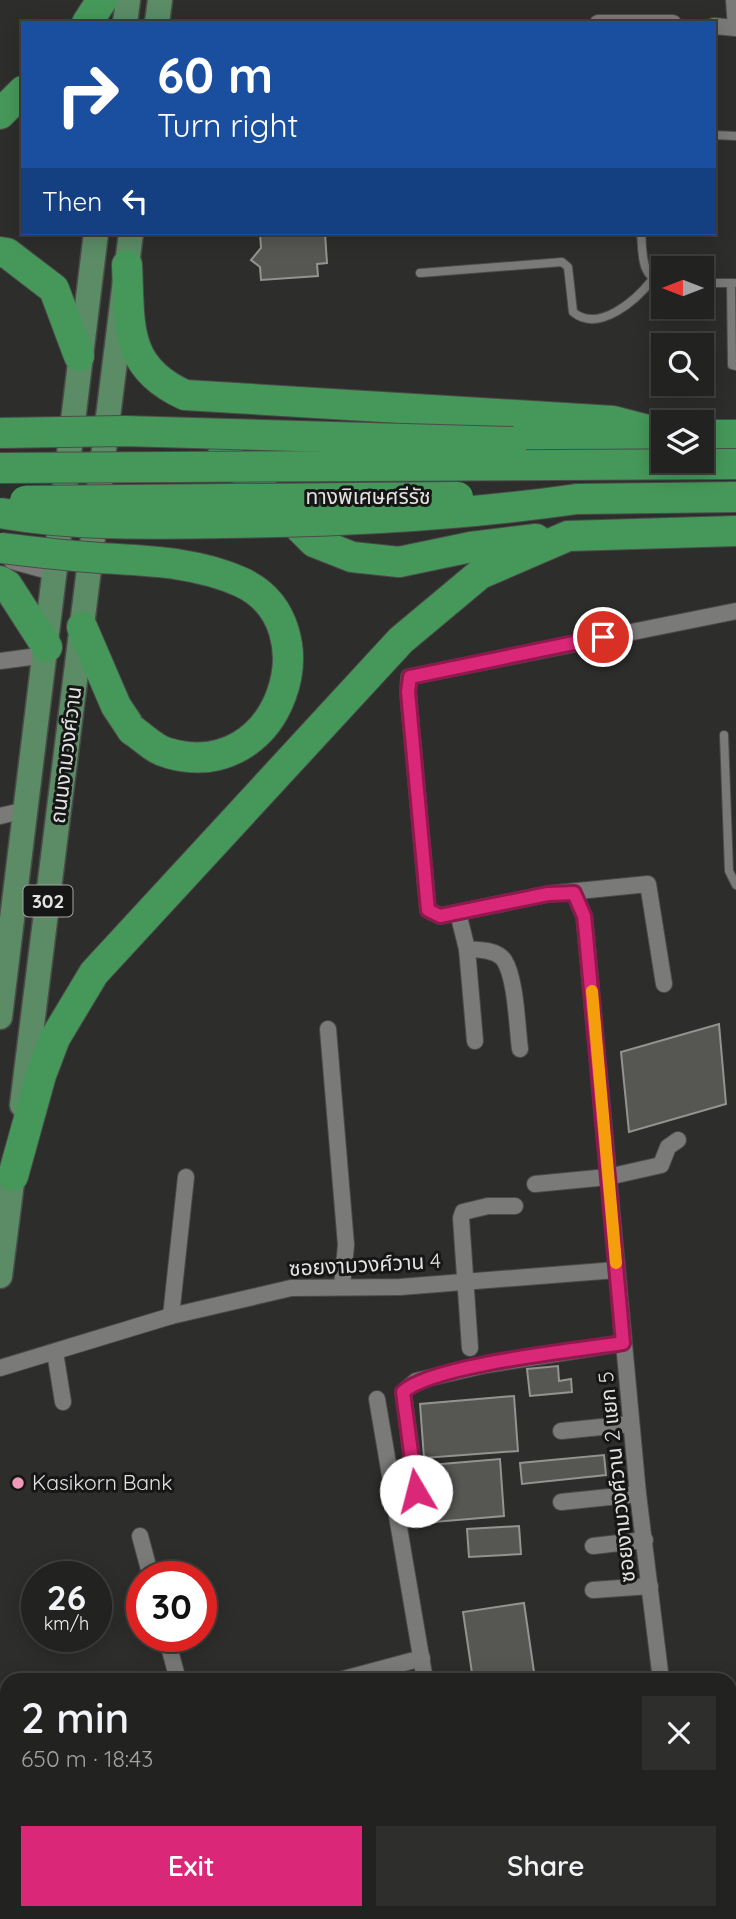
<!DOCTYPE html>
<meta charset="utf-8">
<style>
:root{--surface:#222220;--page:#2e2f2d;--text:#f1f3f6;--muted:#a2a4a5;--line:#3f3f3e;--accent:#db2777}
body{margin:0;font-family:Quicksand,"Noto Sans Thai",sans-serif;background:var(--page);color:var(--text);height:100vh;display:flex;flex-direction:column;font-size:26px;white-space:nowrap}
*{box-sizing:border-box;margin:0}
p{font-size:23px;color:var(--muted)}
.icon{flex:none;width:38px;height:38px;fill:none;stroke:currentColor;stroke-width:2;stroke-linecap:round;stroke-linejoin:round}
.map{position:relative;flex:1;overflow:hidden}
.side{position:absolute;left:0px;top:1673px;width:737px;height:247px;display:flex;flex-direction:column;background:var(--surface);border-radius:21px 21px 0 0;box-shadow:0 4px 18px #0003,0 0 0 2px var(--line)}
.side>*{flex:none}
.hud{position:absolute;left:21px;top:21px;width:695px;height:214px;border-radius:0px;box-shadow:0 4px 18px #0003,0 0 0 2px var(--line);background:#1a4fa0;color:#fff;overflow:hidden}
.needle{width:46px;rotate:270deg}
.buttons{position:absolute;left:651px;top:256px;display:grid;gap:14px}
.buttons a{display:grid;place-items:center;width:63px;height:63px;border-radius:0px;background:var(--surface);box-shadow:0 4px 18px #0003,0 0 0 2px var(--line);font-size:35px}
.speed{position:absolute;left:21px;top:1561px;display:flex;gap:14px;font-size:35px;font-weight:700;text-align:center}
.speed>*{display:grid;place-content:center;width:91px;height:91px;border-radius:50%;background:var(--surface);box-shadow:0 4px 18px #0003,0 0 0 2px var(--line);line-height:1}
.speed small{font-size:18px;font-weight:400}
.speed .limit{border:10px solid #d22;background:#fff;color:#111}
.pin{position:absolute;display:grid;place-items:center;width:60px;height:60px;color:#fff;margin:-30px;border:4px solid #fff;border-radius:50%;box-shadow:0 2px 7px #0007}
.me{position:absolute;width:77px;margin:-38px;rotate:352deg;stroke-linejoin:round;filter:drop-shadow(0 0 5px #0008)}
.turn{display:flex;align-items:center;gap:24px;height:147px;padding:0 21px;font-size:32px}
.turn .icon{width:91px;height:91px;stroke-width:2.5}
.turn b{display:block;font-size:49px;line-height:60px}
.then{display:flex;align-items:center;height:66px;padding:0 21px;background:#0003;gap:14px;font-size:26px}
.round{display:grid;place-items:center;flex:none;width:74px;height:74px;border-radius:0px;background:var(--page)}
.summary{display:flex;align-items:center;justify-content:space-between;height:119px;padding:0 21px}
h1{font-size:42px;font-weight:600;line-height:52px}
.primary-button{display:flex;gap:14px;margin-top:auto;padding:14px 21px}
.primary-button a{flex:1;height:80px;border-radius:0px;background:var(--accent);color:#fff;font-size:28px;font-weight:600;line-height:80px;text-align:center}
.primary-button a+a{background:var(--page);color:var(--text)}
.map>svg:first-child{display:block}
</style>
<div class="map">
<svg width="736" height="1919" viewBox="0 0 736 1919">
<rect width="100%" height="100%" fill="#2d2e2b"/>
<g fill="#565653" stroke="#93938f" stroke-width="2">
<polygon points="260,233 325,233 327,263 317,264 318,276 261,280 260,267 251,260 261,248"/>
<polygon points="719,1024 726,1104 629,1132 621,1052"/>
<polygon points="558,1366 559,1381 571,1379 572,1392 530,1396 527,1369"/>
<polygon points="514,1396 518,1451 424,1458 420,1404"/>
<polygon points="604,1455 606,1475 522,1484 520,1463"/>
<polygon points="500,1459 504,1516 434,1522 430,1465"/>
<polygon points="519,1526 521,1554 469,1557 467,1529"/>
<polygon points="524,1603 534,1672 473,1680 463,1612"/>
</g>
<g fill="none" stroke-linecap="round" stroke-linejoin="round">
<defs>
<g id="service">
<polyline points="714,135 736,136"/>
<path d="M641,233C643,253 640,277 663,283"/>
<path d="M420,273L562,262L568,267L573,312C599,334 637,299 652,280"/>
<polyline points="702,283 734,283"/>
<polyline points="731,283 732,365 736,366"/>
<polyline points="724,735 729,871 736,885"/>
</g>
<g id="minor">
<polyline points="734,0 736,28"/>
<polyline points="598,23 673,23"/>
<polyline points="714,26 736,28"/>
<polyline points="12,561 56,573"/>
<polyline points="0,661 46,655"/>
<polyline points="0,816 26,810"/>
<polyline points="574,893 584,916 586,935 638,1494 661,1680"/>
<path d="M458,913L467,949C478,950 496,949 504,960C516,978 517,1027 520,1049"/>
<polyline points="467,949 475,1041"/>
<polyline points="664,984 648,884 548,894 440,916 428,910 408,692 409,677 736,611"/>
<polyline points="328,1029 346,1245 342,1286"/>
<polyline points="535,1184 608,1177 661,1165 668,1147 678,1140"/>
<polyline points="171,1316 186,1177"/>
<polyline points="470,1348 461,1218 463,1212 488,1206 515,1206"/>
<polyline points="55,1352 63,1402"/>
<polyline points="0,1368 171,1316 291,1288 400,1287 616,1270"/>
<polyline points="377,1399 425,1680"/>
<polyline points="561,1431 631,1424"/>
<polyline points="561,1502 638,1494"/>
<polyline points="420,1516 403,1392 416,1381 485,1365 623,1343"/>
<polyline points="140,1536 151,1577"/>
<polyline points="593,1546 645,1540"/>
<polyline points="593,1590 650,1586"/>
<polyline points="166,1636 178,1680"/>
<polyline points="340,1680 422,1658"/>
<polyline points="0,1911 7,1909"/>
<polyline points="116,1913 118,1919"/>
<polyline points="243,1913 244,1919"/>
<polyline points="466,1913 467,1919"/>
<polyline points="689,1913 690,1919"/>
</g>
<g id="primary">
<polyline points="125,23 128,0"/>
<polyline points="157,23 160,0"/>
<polyline points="0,1017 96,233"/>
<polyline points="22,1105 131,233"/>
<polyline points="0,1276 15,1159"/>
</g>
<g id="motorway">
<polyline points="87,23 102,0"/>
<polyline points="0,114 23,91"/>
<polyline points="0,252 7,253 54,289 79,356"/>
<path d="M127,265C130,325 123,367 185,395L613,421L663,434"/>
<polyline points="702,435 736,435"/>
<polyline points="513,442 610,443 652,436"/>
<polyline points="222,457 237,465 314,542 352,557 399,562 471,547 536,539"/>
<polyline points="577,499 736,497"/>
<polyline points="0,581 7,585 47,647"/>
<polyline points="82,627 116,706 132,730"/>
<polyline points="13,1176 41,1075 55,1038 94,973 401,640 480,574 568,536 736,531"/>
</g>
</defs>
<use href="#service" stroke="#4b4c4a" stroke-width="10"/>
<use href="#minor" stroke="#4b4c4a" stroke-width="18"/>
<use href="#primary" stroke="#4b4c4a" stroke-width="27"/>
<use href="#motorway" stroke="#4b4c4a" stroke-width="32"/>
<use href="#service" stroke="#7a7b79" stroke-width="8"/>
<use href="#minor" stroke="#7a7b79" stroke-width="16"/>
<use href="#primary" stroke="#5b8c66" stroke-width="24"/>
<use href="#motorway" stroke="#46985a" stroke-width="30"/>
<defs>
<g id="motorway-bridge">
<polyline points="0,433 124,431 513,442"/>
<polyline points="0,468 736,464"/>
<polyline points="25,501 458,497"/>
<path d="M0,513C73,526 148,524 222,523C342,522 459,516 577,499"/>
<path d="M0,548C33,552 67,556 100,558C148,561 197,562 241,582C332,624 281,786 168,753C155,750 143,737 132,730"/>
</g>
</defs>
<use href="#motorway-bridge" stroke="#4b4c4a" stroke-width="32" stroke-linecap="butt"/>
<use href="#motorway-bridge" stroke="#46985a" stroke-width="30"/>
</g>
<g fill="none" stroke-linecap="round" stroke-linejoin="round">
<defs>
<path id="route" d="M416,1491L403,1392C431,1365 578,1350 623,1343L586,935L584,916L574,893L548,894L440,916L428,910L408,692L410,677L603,637"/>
</defs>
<use href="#route" stroke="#8e194d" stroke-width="18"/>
<use href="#route" stroke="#db2777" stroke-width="12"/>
<polyline stroke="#f59e0b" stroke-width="12" points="592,991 616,1263"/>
</g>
<circle fill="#ef9ab8" stroke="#151615" stroke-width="2.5" cx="18" cy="1483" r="7"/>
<g text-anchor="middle" stroke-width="6" stroke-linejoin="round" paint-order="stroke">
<rect fill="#151615" stroke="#a5a6a4" stroke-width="2" x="23.5" y="885.5" width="49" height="31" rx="5"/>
<g font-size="19" font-weight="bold" fill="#e3e4e2">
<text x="48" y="908">302</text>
</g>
<g font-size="21" fill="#e3e4e2" stroke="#151615">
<text x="368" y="504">ทางพิเศษศรีรัช</text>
<text transform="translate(66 755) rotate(-83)" y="7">ถนนงามวงศ์วาน</text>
<text transform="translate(365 1265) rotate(-3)" y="7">ซอยงามวงศ์วาน 4</text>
<text transform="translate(617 1477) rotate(-96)" y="7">ซอยงามวงศ์วาน 2 แยก 5</text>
</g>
<g font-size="21" fill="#e3e4e2" stroke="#151615" text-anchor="start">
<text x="32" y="1490">Kasikorn Bank</text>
</g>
</g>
</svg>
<div class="buttons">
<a><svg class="needle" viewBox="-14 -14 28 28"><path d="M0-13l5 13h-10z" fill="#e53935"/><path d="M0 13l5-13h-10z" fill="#a2a4a5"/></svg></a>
<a><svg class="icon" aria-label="search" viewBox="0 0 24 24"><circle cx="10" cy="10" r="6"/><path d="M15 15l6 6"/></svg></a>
<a><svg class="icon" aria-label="layers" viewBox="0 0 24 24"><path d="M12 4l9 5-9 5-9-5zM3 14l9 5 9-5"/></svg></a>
</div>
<div class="speed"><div>26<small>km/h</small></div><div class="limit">30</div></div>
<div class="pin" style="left:603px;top:637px;background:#d93025"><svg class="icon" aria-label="arrive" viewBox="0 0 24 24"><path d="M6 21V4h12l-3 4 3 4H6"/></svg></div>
<svg class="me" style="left:416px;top:1491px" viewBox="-20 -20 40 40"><circle r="19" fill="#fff"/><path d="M0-13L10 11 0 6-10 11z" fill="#db2777"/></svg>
<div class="hud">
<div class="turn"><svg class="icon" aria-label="right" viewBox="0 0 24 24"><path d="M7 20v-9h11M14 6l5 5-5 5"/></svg><div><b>60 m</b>Turn right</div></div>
<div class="then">Then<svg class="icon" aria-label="left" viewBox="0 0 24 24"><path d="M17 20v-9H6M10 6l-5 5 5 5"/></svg></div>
</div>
<section class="side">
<div class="summary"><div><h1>2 min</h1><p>650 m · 18:43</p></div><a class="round"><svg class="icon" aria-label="close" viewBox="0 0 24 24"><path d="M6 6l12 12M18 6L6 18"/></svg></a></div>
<div class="primary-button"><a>Exit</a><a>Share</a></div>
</section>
</div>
